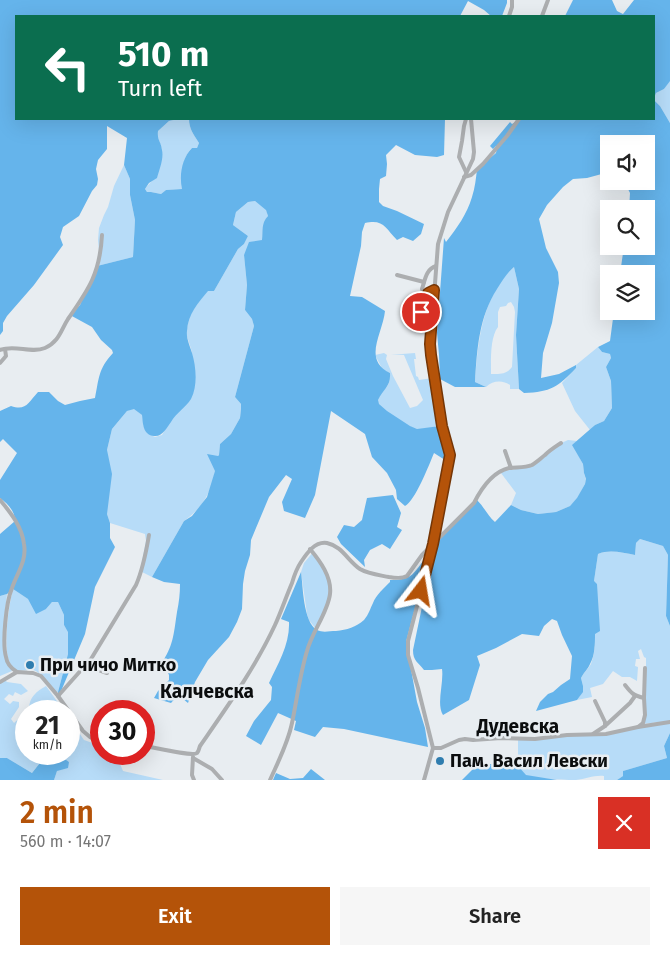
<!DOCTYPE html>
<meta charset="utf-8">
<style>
:root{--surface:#fff;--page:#f6f6f6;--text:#222;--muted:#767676;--accent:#b45309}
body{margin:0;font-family:"Fira Sans",sans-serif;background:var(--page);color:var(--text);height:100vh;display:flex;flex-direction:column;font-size:19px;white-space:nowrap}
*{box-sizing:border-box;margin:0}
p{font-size:16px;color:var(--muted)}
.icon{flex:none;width:28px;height:28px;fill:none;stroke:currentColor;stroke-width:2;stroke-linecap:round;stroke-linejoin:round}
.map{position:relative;height:780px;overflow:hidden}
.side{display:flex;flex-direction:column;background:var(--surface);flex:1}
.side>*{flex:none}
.top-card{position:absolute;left:15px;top:15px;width:640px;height:105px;border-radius:0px;box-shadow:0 5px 20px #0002;background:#0b6e4f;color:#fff;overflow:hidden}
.tools{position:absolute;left:600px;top:135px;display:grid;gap:10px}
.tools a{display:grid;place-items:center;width:55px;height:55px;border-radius:0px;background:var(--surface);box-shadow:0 5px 20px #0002;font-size:25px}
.speed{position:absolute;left:15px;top:700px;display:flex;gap:10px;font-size:25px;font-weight:700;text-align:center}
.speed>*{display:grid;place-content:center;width:65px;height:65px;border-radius:50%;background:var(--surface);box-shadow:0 5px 20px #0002;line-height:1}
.speed small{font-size:12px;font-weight:400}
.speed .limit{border:8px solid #d22;background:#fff;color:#111}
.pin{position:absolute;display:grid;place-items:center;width:42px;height:42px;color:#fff;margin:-21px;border:2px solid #fff;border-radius:50%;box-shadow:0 1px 5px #0007}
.me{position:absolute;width:55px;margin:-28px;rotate:14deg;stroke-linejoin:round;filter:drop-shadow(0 0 4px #0008)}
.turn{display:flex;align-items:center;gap:18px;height:105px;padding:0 20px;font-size:22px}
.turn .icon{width:65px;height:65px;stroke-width:2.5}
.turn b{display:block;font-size:35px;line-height:42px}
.round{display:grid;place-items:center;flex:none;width:52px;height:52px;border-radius:0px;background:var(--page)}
.overview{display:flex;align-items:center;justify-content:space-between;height:85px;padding:0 20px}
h1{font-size:30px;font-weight:600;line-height:38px;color:var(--accent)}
.button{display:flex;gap:10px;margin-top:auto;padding:10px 20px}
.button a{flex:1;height:58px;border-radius:0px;background:var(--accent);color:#fff;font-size:20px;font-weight:600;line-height:58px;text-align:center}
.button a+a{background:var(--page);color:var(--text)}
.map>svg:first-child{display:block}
</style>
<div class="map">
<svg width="670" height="780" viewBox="0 0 670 780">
<rect width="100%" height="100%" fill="#e8edf1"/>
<g fill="#b7dcf8" fill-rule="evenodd">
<polygon points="669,81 670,81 670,123 660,106 654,100 656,93 664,89"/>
<path d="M178,119H189C189,129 194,135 199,143L197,148H192C181,159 182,175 182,189L166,190L161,194L151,192H147L145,189C148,185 150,183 153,180C156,175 163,155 162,149C160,141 157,142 158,131L169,121Z"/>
<polygon points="124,165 130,179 130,195 135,220 133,257 97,266 99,251 98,240 99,228 104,215 108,207 114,186"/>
<path d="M255,201L266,209L268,216L263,225L262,240L244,255L247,285L245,310L252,319L254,326L235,397L241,404V409L240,418L231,434L220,444L219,455L218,456C213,485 209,503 184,521L152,577L140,571L146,541L145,534L110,523L107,514V450L112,429L127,411L134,408L142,415L144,427L147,433L155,437L162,435L171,420L192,352L186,333L190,315L198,303L208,290L214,291L238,249L244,244L248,236L233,225L236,212L248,202Z"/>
<path d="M514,267L519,289L516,335L519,389H510V385C503,380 493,380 486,387L475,382C478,341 482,296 514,267ZM511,302L514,307L515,312L512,367C506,375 500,374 491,374C491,360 490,337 498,327V312L500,307L506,306L508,303Z"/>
<polygon points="598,347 602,352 610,354 611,358 606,367 611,381 612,408 604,421 595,425 590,430 575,411 562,383 576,368 576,365"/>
<path d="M384,353L387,355L386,359L393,376L410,408L417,406L423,400L404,355L391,354H402L415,353L416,359H414L416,376L418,377L419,380L433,378L440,426C433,427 423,430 416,429C409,427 379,409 378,402C377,396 385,390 388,385C390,381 389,378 390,373L383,370L375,355Z"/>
<polygon points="568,440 577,441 573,445 583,464 584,473 586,480 585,484 577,499 570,506 556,512 538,514 521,510 511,505 516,493 501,473 504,471 528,467 557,445"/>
<path d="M640,539L663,546L668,555L666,616L670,626V721L642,724L646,716V658L644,657L641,649L638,651L640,659H636L635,666L638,667L637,681L630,677H622L613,671L603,684L590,688L592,697L577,700C584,691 584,689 581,678C584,672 588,669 591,664C593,658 594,652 595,647L594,581L598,554C610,549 623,553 635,555L636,543Z"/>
<polygon points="314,551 330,582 331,594 316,629 309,620 307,614 301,572 304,563"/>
<path d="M13,589L28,599L46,609L52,602H58L64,615V625L68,631V654L58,692H56C51,686 41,672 33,670C27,669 20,673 14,669C0,658 9,604 13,589Z"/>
<polygon points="7,594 4,625 4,656 12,671 0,676 0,596"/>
<polygon points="4,679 7,682 21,684 28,691 21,695 15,692 13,696 9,694 4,699 10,704 13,701 19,702 19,707 11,719 14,723 26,712 26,754 47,754 32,773 7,758 0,758 0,682"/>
<path d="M46,686L64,711H27L29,709C29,697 37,691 46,686Z"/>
<polygon points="69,718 84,740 101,746 101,754 114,754 118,759 123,771 163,780 54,780 57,771 69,762 58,754 69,754"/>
<path d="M670,723V733L664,746L667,758L623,771V776L617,780H604V776C594,775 586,779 576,780C568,780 531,779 525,775C523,773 520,769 518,766V740L560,735L599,734Z"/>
</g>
<g fill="#65b4eb">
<path d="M0,0H507V3L502,16H491L484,10L468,1L460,16H16V119H178L169,121L158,131C157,141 161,141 162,150C164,159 159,170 157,178L149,183L145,189L147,192H151L161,194L166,190L182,189C179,175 182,158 192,148H197L199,143C194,135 189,129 189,119H445L444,155L437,157L415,155L396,145L386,155L387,164L386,176L380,179L379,189V202L383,206L397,211L424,224L421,234L413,241L403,237L397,240C385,228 384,219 365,223L362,232L361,246L350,296L362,297L385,311C383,333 362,360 390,373C391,387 383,389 378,400L379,404L387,411L410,426L417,429L440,426L445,460L434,453C429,465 415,501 405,506L397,499L396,490L387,473L372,457L365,434L331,411L315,495L305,518L284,511L282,502L292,479L286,475L269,497L251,540L250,555L245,571L243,584L242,609L237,622L229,637L208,660L195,682L188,703L178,695L171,703L154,698L158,691L169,680V675L163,661C174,644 174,631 177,612C179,602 180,594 180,584L164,582L152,577L184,521L192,516L207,497L215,471L207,454L218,456L219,455L220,444L231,434L240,418L241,409V404L235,397L254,326L252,319L245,310L247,285L244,255L249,242L262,240C263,231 261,223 268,216L266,210L255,201L248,202L236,212L233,225L248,236L244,244L238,249L214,291H208C198,303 188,314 187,331C186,338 190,346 192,353C196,366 198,386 191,399C186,407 176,413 171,422C167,427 163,437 154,436C143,435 143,424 142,415L134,409L127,411L112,429L107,450L112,474L107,514L110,523V538L115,547L95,587L85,634L59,696L58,692L68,654V632L64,625V615L58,602H52L46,609L36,614L28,599L13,589L7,594L0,596V534L15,521C15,511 8,504 0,498V480L17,453L3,439L0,442V411L11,406C26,411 28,403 38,392H49L58,401L65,405L80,401L95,398C99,379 98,369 113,353L112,350L101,340L92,327L70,315L80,305L97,266L133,257L135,220L130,195V179L124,165L127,138L107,126V149L98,160L96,169L98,179L97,185L92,191L79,216L63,227L60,237L63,245L34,285L7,316L3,323V331L0,335Z"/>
<polygon points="573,0 612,0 617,11 623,14 634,0 670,0 670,81 664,89 656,93 654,99 654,16 565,16"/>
<path d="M654,100L660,106L670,123V626L666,616L668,555L663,546L640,539L636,543L635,555C623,553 610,549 598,554L594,581L597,584L600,631L595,634C595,644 595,655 590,664C588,669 584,672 581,678L583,686V692L577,700L536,711L540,702L548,694L553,692L561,685L570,679L572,656L562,635L557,621L552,619L544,626L539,636L522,634L496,648L477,656L480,665L469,700L443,715C436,704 444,683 442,669L432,670H424C418,662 413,661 413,650L433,554L436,542L477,500C484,507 488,516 495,522L511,505L521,510L538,514L556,512L570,506L577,498L585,484L586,479L584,473L583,464L572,445L595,425L604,421L612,408L611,381L606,367L611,358L610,354L602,352L598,347L610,341L614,311H646V274H620L624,246H646V209H629L630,193L624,181H646V144H609V172L587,178L573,179L563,187L547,205L539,219L546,248L558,272L559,283L552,323L543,353L541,378L559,374L576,365V368C558,387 551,392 524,393L519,389L516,335L519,289L514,267C507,273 502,281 497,289C479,317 477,349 475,382L486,387H455L440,379L439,355L437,333L444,238L446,242C457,228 467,214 472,197C475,188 476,178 477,169L496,153L497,147L496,146L493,149L490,146L510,122L512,124L520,119H654Z"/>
<polygon points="393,495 401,513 397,527 402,530 390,549 382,544 370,550 364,560 365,567 341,544 337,537 344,525 354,527 362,520 367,498"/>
<path d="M427,556L428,559L406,642L417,702L425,728L428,747L344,729L323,727L315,737L294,730L296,721L278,713L261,745L246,736L254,721L271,700L272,687L269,683C278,664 290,644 289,622L281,619L301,572C303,586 303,622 317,630C323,633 329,631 336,631C347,630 356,627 364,620C369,614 370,609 373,603C376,595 384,588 390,582V580C414,580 413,573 427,556Z"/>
<polygon points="670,733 670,780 617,780 623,776 623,771 667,758 664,746"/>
<polygon points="47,754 58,754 69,762 68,768 57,771 54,780 0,780 0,758 7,758 32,773"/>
<polygon points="478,764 499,764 518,766 526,775 557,780 462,780"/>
<polygon points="311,769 325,780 273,780 276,773 290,779 303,778"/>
</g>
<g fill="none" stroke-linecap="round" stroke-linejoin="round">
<g stroke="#acaeb0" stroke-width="4">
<polyline points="509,16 512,7 512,0"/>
<polyline points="542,16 548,0"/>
<polyline points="466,119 464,126 462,141 459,157 466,172"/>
<polyline points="464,177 471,175 483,164 507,136 519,119"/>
<polyline points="397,275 424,282"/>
<path d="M434,290L424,294L422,289C425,280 426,269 436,266"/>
<polyline points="421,312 425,307 428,293"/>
<path d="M0,350C15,344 31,354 45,348C59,342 61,330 68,319C89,289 100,273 102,235"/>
<polyline points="0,363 6,356 5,349"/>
<polyline points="505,451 511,468"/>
<path d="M0,500C11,513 22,527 24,544C27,561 17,573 12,588C6,602 2,643 6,657C7,664 12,669 17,672"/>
<polyline points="82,670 93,668 107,673"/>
<polyline points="0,682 17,672 33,673 41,676 58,696 83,731 90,737 101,741"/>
<path d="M625,685C632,694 633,695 644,698"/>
<path d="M58,696L91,659L136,585C143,569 146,553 149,535"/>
<polyline points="595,701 605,722 605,726"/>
<polyline points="638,727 643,723 645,715 644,698 645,668"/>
<polyline points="593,734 605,726 630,703 635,696"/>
<path d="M144,746C153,747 192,757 197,753C199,751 199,748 200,746C227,707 255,668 275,625C281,612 286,597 292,583C294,576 297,568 301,562C307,553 315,541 327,543C342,546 348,561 360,569C368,574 379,575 389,577C395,578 402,579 407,576L422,555L474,503C481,489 492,472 509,468C517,467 525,468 532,465C537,462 541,458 545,455C550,450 555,447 561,443"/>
<polyline points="433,748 441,748 459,740 465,739 473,740 501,738 535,739 567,735 606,734 638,727 670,722"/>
<polyline points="193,757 192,775 194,780"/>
<polyline points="193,758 212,769 222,780"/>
<path d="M270,780C278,762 288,743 292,723C297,699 300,674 307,651C312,632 328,612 330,594C332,577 320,561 310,549"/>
<polyline points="424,780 433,748 418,688 408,655 408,641 433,544 449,462 449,455 442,426 431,355 430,344 433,310 438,244 448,212 473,159 474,152 471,119"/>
</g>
</g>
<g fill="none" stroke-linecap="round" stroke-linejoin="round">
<defs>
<polyline id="route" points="421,591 433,544 450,455 442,426 431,355 430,344 434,290 428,293 425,307 421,312"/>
</defs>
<use href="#route" stroke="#753606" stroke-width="12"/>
<use href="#route" stroke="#b45309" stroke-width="9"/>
</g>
<g fill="#2f7daf" stroke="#e8edf1" stroke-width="2">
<circle cx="30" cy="665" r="5"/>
<circle cx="440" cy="761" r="5"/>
</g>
<g text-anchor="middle" stroke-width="5" stroke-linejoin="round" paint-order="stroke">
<g font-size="18" font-weight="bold" fill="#0b0d0e" stroke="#e8edf1" text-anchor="start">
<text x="40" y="671">При чичо Митко</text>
<text x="450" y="767">Пам. Васил Левски</text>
</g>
<g font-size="19" font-weight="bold" fill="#0b0d0e" stroke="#e8edf1">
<text x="207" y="698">Калчевска</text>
<text x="518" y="733">Дудевска</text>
</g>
</g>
</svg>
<div class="tools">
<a><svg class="icon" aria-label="sound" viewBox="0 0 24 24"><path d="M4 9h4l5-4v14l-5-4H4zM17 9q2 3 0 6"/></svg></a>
<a><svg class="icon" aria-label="search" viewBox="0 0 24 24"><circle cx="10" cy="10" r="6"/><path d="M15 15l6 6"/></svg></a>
<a><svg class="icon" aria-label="layers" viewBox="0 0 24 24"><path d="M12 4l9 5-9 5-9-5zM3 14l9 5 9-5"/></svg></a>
</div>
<div class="speed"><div>21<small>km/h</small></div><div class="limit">30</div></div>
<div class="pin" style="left:421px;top:312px;background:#d93025"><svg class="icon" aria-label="arrive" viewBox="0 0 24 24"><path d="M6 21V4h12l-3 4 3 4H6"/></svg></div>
<svg class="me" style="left:421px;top:591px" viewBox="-20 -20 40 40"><path d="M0-17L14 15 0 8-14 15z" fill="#b45309" stroke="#fff" stroke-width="4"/></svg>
<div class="top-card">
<div class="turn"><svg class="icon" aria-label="left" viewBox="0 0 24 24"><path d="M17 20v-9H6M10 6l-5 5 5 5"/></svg><div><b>510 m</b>Turn left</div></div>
</div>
</div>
<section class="side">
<div class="overview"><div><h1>2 min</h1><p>560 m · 14:07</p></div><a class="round" style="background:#d93025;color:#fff"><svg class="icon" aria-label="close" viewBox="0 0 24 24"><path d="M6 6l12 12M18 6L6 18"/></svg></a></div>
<div class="button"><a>Exit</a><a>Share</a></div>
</section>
